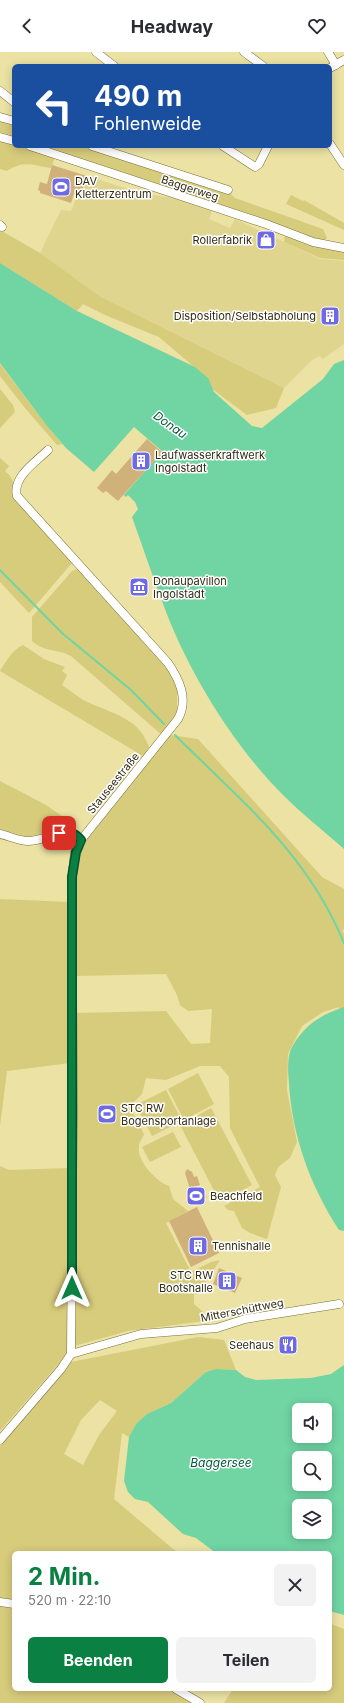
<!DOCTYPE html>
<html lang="de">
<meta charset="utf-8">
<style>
:root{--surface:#fff;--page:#f2f2f3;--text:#2b2b33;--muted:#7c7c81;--accent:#0b8043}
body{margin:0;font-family:Inter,sans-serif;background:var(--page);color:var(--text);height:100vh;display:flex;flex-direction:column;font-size:15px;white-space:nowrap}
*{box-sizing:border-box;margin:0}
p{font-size:13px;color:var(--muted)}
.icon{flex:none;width:22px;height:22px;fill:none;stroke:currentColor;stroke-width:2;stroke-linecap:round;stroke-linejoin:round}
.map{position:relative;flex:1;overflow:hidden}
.drawer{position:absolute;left:12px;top:1499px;width:320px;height:140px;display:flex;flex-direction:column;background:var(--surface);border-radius:6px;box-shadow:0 2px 10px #0003}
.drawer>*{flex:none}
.banner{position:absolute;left:12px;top:12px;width:320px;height:84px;border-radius:6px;box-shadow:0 2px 10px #0003;background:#1a4fa0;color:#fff;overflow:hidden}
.buttons{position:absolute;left:292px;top:1351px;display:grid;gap:8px}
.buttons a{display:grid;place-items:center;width:40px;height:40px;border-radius:6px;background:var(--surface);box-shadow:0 2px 10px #0003;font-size:20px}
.pin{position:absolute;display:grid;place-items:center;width:34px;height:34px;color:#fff;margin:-17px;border-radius:8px;box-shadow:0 2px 6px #0006}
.me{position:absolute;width:44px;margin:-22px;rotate:0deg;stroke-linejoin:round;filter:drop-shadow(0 0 3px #0008)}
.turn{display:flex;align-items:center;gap:14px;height:84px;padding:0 16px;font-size:18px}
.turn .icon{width:52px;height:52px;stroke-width:2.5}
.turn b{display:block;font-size:28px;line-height:34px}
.round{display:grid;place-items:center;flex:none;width:42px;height:42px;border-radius:6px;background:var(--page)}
.overview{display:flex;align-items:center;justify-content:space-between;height:68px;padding:0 16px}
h1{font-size:24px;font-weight:700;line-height:30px;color:var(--accent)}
.cta{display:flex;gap:8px;margin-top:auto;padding:8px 16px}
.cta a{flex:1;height:46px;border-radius:6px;background:var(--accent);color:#fff;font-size:16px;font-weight:700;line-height:46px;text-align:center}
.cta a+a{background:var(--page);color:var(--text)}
header{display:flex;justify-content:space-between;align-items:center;height:52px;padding:0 16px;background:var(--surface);font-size:18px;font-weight:700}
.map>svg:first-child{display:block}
</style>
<header><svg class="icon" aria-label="back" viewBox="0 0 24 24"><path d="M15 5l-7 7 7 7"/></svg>Headway<svg class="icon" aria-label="heart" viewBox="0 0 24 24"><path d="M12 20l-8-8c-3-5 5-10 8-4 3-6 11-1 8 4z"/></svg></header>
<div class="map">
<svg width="344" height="1651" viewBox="0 0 344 1651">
<rect width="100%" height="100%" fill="#ebe2a4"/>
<polygon fill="#e0d58f" points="87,124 144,142 174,146 212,159 209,167 230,176 235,167 320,207 344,209 344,292 323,307 320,304 312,308 284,336 101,245 40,201 61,158 71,159 77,144 81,145"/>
<g fill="#d7cb7c" fill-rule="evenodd">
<polygon points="0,68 14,73 14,84 0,80"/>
<path d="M0,88L14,92V94H20L55,105L51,116C33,113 23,108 7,119L0,117Z"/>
<polygon points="44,94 83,94 228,140 235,146 323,177 327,186 323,189 225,154"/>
<polygon points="291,143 303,149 304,148 344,171 344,178 286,152"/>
<polygon points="0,178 40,201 101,245 284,336 276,356 247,363 211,336 207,326 159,285 105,263 83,252 77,259 0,211"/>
<polygon points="285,184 308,193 344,200 344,208 320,206 284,190"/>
<polygon points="0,312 47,374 62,392 57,393 25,356 0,324"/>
<polygon points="0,337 13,353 15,360 0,376"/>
<path d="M0,406L9,414L5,419C12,425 14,429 13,438L72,511L29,561L0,530Z"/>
<path d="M77,517L81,518L162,608L177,632V658L174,667L162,683L71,604C56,596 46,601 32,589V565L72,519Z"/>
<path d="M23,593L44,607L65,615L62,619L67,623L62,633C68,637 74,642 80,646C105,661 138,662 149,695L143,704L0,619C7,608 12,598 23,593Z"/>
<path d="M170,683L198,687L322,825L344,837V878L342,877L344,882V960L341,961L339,955L323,960L302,974L288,1002L287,1038L297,1090L290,1106L278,1115L275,1123L281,1135L267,1187L250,1181L242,1176L234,1159L228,1158L224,1154L260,1135L230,1076L229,1025L220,1014H200L166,1028L146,1026L142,1042L133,1051V1061L144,1082C143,1086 139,1090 139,1094C136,1109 157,1130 169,1134L173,1147L188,1159L166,1171L191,1220L211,1210L220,1208L204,1233L194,1243V1252L212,1268L128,1279L74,1294L77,961L166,959L191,992L210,991L212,957L188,959L180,953L177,943L166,922L76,924C76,882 69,825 85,788Z"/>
<polygon points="0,729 46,753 72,771 64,777 27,785 0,777"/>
<polygon points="0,847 69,850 70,1011 7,1019 0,1074"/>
<polygon points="198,1021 214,1052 184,1068 168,1037"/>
<polygon points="166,1038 182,1069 152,1084 136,1053"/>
<polygon points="211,1056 252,1133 220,1150 180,1073"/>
<polygon points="173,1080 181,1095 150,1110 142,1095"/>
<polygon points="0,1114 9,1118 71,1116 68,1301 0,1379"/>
<polygon points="203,1136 207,1146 189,1151 186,1142"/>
<path d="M198,1285L224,1288L236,1318L216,1317L206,1320L171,1351L147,1362L136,1372L129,1385L122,1381L114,1447L173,1497L181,1501H14V1637H171L194,1651H0V1394L71,1310ZM100,1348L117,1359L99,1383L83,1413L64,1402L81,1368Z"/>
<polygon points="330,1572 344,1577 344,1651 224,1651 233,1637 330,1637"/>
</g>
<g fill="#70d4a3" fill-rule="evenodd">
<path d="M0,211L77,259L195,315L208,326L214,340L252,374L262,376L323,327L334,312L344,308V797C324,779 302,762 283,743C235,695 193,627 168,565C155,532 144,498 132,465L138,457L135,450L128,443L126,445L124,443L160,402L166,408L169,405L134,375L94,420L66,396L47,374L0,311Z"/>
<path d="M344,955V1179L339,1178C310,1133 292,1084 289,1031C288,1020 287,1007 291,997C303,974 320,963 344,955Z"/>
<path d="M344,1313V1563L330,1559V1501H216L196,1486L183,1482L148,1450L135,1447L128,1440L124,1429L129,1385L136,1372L147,1362L171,1351L206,1320L216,1317L236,1318L245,1325L256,1328L284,1327L311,1326L331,1322ZM299,1358H325V1384H299ZM299,1406H325V1432H299ZM299,1454H325V1480H299Z"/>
</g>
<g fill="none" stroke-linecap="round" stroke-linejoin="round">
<g stroke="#70d4a3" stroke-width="2">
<polyline points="0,518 62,581 131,638 164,672"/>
<path d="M175,683C241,749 307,801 344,891"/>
</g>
</g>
<g fill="#d1b17a">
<polygon points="52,113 87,124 80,144 74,142 71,151 40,141 40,139 38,138 40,130 47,132"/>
<polygon points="147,387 162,400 118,449 106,439 103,441 97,436 112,418 116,422"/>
<polygon points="187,1117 192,1120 194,1125 197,1124 200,1133 190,1137 185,1121"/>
<polygon points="197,1155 219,1201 191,1215 169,1169"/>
<polygon points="219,1216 242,1226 235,1241 213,1232"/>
</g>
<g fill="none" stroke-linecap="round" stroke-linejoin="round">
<defs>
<g id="minor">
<polyline points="96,0 114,14"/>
<polyline points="244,0 263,14"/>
<polyline points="328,0 336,13"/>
<polyline points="330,16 344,8"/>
<polyline points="0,39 14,50"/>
<polyline points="0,65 14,69"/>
<polyline points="0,85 14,89"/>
<polyline points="330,92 344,113"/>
<polyline points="30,94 266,172 313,190 344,196"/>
<polyline points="92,94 228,138"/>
<polyline points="223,94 255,115 259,112 268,94"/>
<polyline points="0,173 2,175"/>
<path d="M48,398C36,410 12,425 17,444L168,611C179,627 189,647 178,667L81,788L75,800L72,825L73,1061L71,1302"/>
<path d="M0,782C9,784 19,789 28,789C47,789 66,771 81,788"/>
<polyline points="0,1388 61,1317 71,1302 141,1282 217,1276 245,1267 339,1252"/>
<polyline points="0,1550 14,1552"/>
<polyline points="176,1637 200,1651"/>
</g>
</defs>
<use href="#minor" stroke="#797034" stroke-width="9"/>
<use href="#minor" stroke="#fff" stroke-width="8"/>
</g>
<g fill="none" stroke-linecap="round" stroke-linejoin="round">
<defs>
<path id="route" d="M59,781C69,779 74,780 81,788L76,800L72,825V1236"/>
</defs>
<use href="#route" stroke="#07532c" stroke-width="10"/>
<use href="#route" stroke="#0b8043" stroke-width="7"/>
</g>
<defs>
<symbol id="stadium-square" viewBox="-11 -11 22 22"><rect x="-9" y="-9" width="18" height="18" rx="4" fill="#6e6ae4" stroke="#fff"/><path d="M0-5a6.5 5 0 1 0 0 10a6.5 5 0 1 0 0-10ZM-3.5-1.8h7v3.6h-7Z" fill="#fff"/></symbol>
<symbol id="shop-square" viewBox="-11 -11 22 22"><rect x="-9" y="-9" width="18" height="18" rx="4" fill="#6e6ae4" stroke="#fff"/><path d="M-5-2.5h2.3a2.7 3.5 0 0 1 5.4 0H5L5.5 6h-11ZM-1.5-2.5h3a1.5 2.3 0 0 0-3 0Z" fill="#fff"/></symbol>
<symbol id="building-square" viewBox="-11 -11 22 22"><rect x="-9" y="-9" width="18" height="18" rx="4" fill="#6e6ae4" stroke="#fff"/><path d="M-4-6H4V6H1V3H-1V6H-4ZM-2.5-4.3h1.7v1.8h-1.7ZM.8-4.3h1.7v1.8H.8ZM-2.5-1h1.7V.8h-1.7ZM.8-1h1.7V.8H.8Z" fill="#fff"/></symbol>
<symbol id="museum-square" viewBox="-11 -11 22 22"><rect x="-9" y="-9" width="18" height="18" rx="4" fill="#6e6ae4" stroke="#fff"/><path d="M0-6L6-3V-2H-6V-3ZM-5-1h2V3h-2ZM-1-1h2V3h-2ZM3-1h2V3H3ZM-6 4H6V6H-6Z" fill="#fff"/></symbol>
<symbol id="restaurant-square" viewBox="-11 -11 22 22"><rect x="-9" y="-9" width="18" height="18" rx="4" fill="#6e6ae4" stroke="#fff"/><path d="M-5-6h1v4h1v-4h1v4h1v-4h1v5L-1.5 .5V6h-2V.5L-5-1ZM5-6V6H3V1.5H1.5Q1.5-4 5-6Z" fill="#fff"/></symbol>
</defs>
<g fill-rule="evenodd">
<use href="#stadium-square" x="50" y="124" width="22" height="22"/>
<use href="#shop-square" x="255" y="177" width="22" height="22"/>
<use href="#building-square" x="319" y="253" width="22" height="22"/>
<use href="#building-square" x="130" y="398" width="22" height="22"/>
<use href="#museum-square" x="128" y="524" width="22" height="22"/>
<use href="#stadium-square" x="96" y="1051" width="22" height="22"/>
<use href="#stadium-square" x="185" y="1133" width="22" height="22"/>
<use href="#building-square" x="187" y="1183" width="22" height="22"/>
<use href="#building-square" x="216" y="1218" width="22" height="22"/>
<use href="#restaurant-square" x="277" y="1282" width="22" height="22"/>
</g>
<g text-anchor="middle" stroke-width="3" stroke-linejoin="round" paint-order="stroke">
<g font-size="11" fill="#2f2b12" stroke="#fff" text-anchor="start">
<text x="75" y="133">DAV<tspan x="75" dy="13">Kletterzentrum</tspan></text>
<text x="252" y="192" text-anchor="end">Rollerfabrik</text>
<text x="316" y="268" text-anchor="end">Disposition/Selbstabholung</text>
<text x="155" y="407">Laufwasserkraftwerk<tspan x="155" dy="13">Ingolstadt</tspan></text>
<text x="153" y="533">Donaupavillon<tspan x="153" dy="13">Ingolstadt</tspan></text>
<text x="121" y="1060">STC RW<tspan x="121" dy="13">Bogensportanlage</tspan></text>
<text x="210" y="1148">Beachfeld</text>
<text x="212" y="1198">Tennishalle</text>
<text x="213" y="1227" text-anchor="end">STC RW<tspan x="213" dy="13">Bootshalle</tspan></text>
<text x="274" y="1297" text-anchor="end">Seehaus</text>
</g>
<g font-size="11" fill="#2f2b12" stroke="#fff">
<text transform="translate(190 136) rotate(18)" y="4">Baggerweg</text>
<text transform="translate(113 731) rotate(-51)" y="4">Stauseestraße</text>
<text transform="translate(242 1258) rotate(-11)" y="4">Mitterschüttweg</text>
</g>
<g font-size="12" font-style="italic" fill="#025738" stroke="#fff">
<text transform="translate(170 373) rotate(35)" y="4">Donau</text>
<text x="221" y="1415">Baggersee</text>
</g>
</g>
</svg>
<div class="buttons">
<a><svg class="icon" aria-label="sound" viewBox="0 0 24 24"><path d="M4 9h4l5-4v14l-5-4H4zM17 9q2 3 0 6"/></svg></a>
<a><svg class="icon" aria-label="search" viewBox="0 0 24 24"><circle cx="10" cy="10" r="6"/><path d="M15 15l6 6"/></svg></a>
<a><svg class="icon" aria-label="layers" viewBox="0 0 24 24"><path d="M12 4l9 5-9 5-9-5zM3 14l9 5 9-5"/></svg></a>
</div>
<div class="pin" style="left:59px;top:781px;background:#d93025"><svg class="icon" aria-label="arrive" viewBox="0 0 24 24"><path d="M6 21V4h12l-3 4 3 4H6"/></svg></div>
<svg class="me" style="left:72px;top:1236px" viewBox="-20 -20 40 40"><path d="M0-17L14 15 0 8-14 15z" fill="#0b8043" stroke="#fff" stroke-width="4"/></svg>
<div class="banner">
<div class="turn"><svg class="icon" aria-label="left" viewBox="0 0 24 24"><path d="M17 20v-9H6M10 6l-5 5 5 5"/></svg><div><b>490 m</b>Fohlenweide</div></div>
</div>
<section class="drawer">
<div class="overview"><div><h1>2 Min.</h1><p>520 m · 22:10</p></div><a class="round"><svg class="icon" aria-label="close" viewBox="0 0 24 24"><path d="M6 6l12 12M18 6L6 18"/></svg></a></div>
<div class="cta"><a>Beenden</a><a>Teilen</a></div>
</section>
</div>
